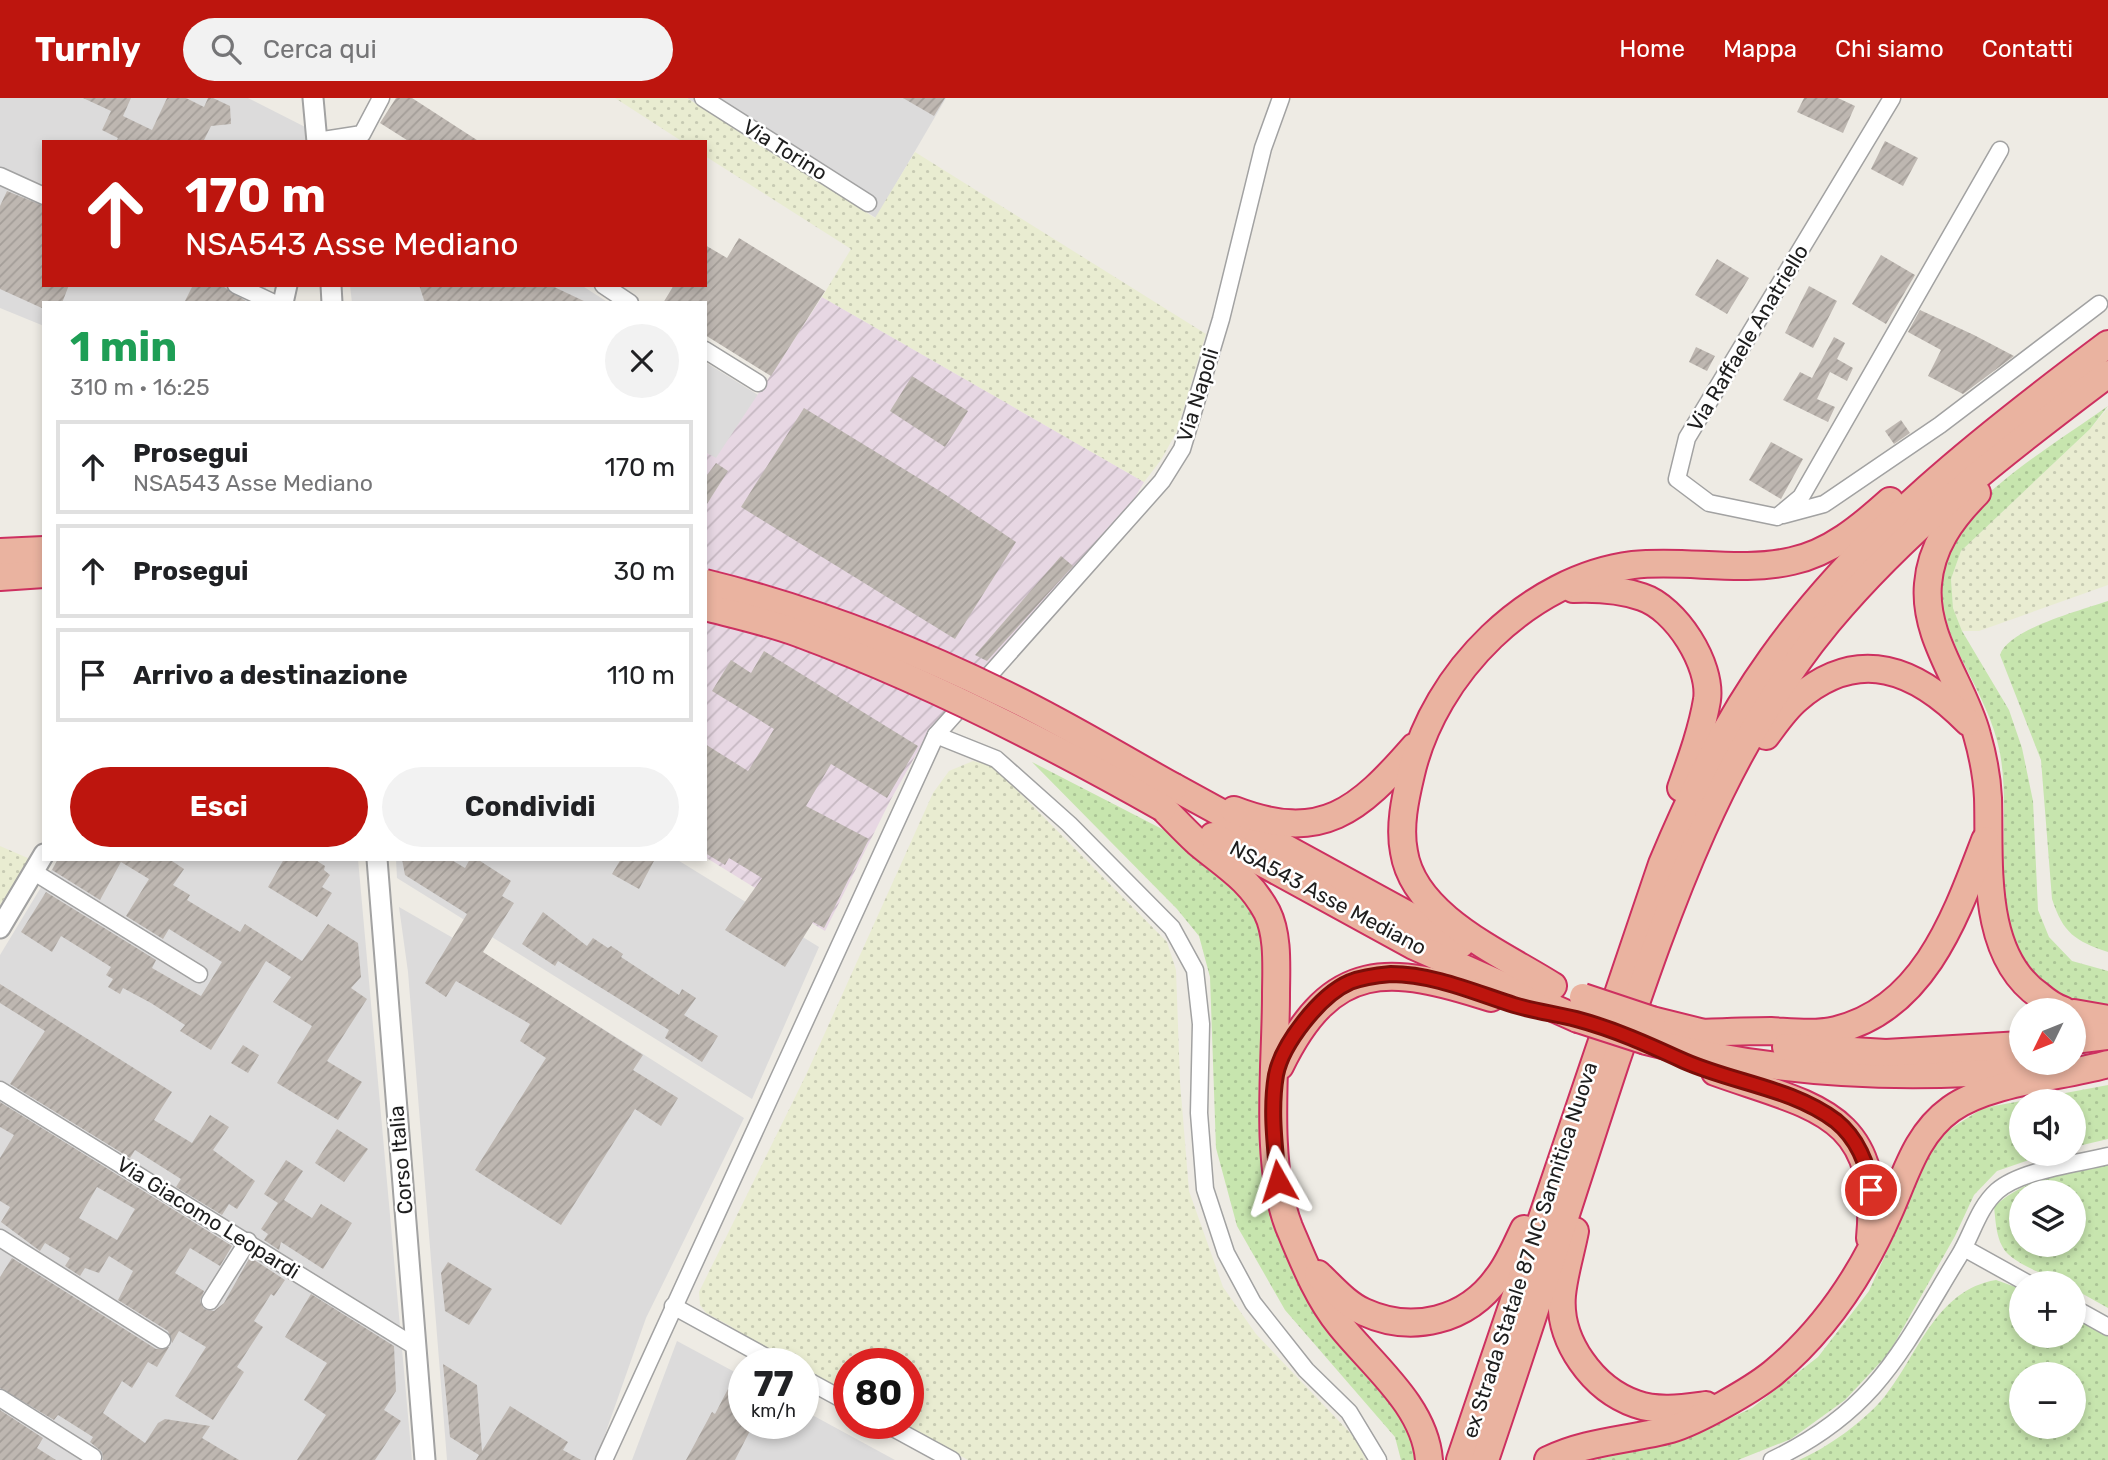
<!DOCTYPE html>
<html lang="it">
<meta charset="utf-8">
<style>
:root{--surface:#fff;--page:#f2f2f2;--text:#202124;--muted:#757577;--line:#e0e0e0;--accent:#bd150e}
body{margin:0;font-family:Rubik,sans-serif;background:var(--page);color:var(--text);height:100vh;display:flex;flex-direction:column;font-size:26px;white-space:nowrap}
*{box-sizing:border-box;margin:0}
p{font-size:23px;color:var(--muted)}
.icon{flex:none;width:38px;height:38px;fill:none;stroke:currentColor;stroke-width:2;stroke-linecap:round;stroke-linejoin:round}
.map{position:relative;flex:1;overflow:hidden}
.side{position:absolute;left:42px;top:203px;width:665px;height:560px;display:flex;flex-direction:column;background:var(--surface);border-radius:0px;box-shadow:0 4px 10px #0003}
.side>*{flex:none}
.guide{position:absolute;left:42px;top:42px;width:665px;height:147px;border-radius:0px;box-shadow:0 4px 10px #0003;background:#bd150e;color:#fff;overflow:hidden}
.needle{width:46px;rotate:227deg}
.buttons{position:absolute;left:2009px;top:900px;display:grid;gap:14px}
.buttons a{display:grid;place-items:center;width:77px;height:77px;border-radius:50%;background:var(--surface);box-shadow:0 4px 10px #0003;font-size:35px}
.speed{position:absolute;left:728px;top:1250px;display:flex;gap:14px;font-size:35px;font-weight:700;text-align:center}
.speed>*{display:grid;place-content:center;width:91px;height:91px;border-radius:50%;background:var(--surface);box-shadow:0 4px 10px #0003;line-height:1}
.speed small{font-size:18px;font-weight:400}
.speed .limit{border:10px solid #d22;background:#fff;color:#111}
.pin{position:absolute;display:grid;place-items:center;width:60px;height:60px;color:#fff;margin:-30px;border:4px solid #fff;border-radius:50%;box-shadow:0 2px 7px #0007}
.me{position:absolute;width:77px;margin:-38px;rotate:354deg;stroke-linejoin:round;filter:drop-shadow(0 0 5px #0008)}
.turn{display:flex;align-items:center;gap:24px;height:147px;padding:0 28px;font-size:32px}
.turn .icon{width:91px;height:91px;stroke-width:2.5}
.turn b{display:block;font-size:49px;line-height:60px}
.round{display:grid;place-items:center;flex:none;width:74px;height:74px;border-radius:37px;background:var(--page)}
.summary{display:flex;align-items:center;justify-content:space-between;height:119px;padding:0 28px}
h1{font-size:42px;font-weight:700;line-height:52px;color:#1e9e55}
.button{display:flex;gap:14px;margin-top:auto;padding:14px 28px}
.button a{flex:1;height:80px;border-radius:42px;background:var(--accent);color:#fff;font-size:28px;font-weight:700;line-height:80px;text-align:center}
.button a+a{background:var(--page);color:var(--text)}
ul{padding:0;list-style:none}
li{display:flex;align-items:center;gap:21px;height:94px;margin:0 14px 10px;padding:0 14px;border:4px solid var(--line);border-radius:0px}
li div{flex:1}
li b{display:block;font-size:26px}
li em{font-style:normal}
header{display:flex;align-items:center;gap:42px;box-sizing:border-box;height:98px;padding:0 35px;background:var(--accent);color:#fff}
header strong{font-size:33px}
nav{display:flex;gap:38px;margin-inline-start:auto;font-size:24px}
.search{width:490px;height:63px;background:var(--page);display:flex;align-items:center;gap:18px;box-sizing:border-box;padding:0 24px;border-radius:38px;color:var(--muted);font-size:26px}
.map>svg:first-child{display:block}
</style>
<header>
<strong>Turnly</strong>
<div class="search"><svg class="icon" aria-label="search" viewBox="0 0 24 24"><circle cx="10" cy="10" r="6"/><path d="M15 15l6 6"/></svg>Cerca qui</div>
<nav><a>Home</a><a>Mappa</a><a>Chi siamo</a><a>Contatti</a></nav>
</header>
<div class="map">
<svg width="2108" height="1362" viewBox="0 0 2108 1362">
<defs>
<pattern id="industrial-furrows" width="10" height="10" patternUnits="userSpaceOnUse" patternTransform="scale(1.75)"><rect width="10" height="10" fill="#e7d7e3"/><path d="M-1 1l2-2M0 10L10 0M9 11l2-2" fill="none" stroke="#c6b8c2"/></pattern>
<pattern id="farmland-dots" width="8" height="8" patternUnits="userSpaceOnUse" patternTransform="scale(1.75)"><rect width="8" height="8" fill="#e9ecd1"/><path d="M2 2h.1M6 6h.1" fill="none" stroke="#c7cab3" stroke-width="1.8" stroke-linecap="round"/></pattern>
<pattern id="grass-dots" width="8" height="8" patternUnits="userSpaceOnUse" patternTransform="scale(1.75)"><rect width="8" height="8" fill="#c7e5ae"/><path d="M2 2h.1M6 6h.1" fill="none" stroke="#aac495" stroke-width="1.8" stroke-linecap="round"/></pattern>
<pattern id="building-hatch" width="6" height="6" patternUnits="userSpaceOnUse" patternTransform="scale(1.75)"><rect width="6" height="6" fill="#beb7b1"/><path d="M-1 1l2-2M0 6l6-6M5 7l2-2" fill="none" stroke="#a39d98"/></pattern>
</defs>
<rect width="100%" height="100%" fill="#eeebe4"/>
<g fill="#dcdbdb">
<polygon points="0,0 248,0 315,34 314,44 44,44 44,187 266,187 265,205 44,205 44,228 0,210"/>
<polygon points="687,0 946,0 876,120"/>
<polygon points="350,187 581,187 609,205 352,205"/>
<polygon points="705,264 758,297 716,361 705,354"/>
<polygon points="58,761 358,761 412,1362 0,1362 0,857"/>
<polygon points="396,761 676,761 819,849 752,1001 397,780"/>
<polygon points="399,809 467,848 469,846 744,1020 646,1220 596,1362 447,1362 408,874"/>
<polygon points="677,1243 744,1279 744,1325 803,1325 803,1312 895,1362 632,1362"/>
</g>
<polygon fill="url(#industrial-furrows)" points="822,199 1144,384 1131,406 931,630 890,703 825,833 705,759 705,354 716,360"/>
<g fill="url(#farmland-dots)">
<polygon points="615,0 687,0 875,120 915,54 1206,236 1177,333 1161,362 1144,384 822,199 851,151 705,58 705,44 683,44"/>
<polygon points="2108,310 2108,487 1979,533 1962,533 1953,510 1951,481 1961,453 2090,331"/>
<polygon points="973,663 989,667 1007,682 1167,844 1176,872 1180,984 1189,1093 1223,1189 1256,1236 1355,1340 1366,1362 968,1362 901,1325 908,1325 908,1265 849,1265 849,1296 803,1273 803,1265 789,1265 740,1240 732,1229 706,1215 700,1207 699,1194 806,977 933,695 949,673"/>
<polygon points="0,748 30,761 0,807"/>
</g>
<g fill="url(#grass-dots)" fill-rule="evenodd">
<path d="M2108,308L2090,331L1961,453L1951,481L1953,510L1962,533L2009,612L2022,650L2033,703L2038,812L2049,839L2072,863L2108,873V909C2080,906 2046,898 2029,872C1986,810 2013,726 2000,655C1986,579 1917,525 1949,445C1968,397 2065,339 2108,308Z"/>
<path d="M2108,503V854C2075,843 2063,835 2052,801L2041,662L2000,557C2008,531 2082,512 2108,503Z"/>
<polygon points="1032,664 1195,748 1261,816 1281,1142 1416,1334 1422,1362 1401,1362 1395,1339 1285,1212 1237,1128 1216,1050 1210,879 1199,838 1177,811"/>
<polygon points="2108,987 2108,1041 2074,1049 2074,1003 2022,1003"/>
<polygon points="2021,1003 2021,1055 2049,1055 1997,1073 1974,1097 1955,1138 1889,1255 1845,1302 1791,1341 1738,1362 1581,1362 1683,1342 1752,1310 1818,1259 1869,1193 1901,1122 1925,1058 1944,1035 1983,1010"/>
<path d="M2108,1066V1210L2074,1191V1185C2059,1185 2019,1167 2008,1156C1996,1144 1996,1125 1994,1109C2026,1079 2067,1075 2108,1066ZM2021,1094H2074V1146H2021Z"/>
<path d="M1996,1182L2021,1191V1237H2074V1219L2108,1237V1362H1799C1827,1350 1865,1323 1885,1298C1919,1255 1936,1192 1996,1182ZM2021,1276H2074V1328H2021Z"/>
</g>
<g fill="url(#building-hatch)" fill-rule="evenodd">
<polygon points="83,0 131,0 123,18 152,32 167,0 186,0 204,9 208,0 213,0 230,8 231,26 211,28 203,44 116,44 118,40 102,32 111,13"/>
<polygon points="396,0 412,0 480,44 410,44 380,25"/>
<polygon points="903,0 945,0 934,18"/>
<polygon points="1804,0 1838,0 1855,8 1843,35 1797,14"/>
<polygon points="1885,43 1918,60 1903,88 1871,71"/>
<polygon points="7,93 44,108 44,187 69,187 62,205 44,205 44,211 0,191 0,108"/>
<polygon points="739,140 825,193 771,278 705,237 705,205 663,205 674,187 705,187 705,147 727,160"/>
<polygon points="1881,157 1915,177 1886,226 1852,206"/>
<polygon points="1717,161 1749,180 1727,216 1695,197"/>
<polygon points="193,187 221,187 249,205 184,205"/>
<polygon points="419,187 550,187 588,205 425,205"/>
<polygon points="1809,188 1837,203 1813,250 1785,235"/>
<polygon points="1920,212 1974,237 2014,258 1963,296 1928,278 1941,252 1908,234"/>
<polygon points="1834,239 1845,245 1837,261 1853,270 1847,283 1830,274 1817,301 1835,309 1828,324 1783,302 1800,274 1812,280"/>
<polygon points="1696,249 1715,258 1707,273 1689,264"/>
<polygon points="912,278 968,313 945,349 890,313"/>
<polygon points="804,310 943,395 1016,444 955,541 741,409"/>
<polygon points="1901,322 1910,335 1894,346 1885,333"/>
<polygon points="1771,344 1803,361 1781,401 1749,382"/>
<polygon points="716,365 728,373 705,409 705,380"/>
<polygon points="1061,458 1073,468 987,563 975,557"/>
<polygon points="764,553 918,648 887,700 831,666 806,708 869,741 824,830 813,824 785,869 725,832 762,780 729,760 725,767 705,755 705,646 748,673 774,631 712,593 731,562 751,575"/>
<polygon points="58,761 169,761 184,771 173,787 190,797 187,802 240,834 245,826 302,863 328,826 358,845 361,879 351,890 367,901 327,963 362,984 338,1022 277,985 312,928 273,904 291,879 266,863 211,952 180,933 185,927 151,905 123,890 120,896 108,889 113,881 106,877 111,869 61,838 52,854 21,834 46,794 156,862 152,870 201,898 222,864 169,831 163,841 126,818 149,781 121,764 100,802 52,772"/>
<polygon points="284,761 314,761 325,768 324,772 330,777 322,789 332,795 317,819 268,789"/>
<polygon points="402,761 450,761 465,770 470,761 477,761 511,783 502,798 514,805 483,854 643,957 633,972 678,1000 661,1028 635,1011 561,1127 475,1072 546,960 520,943 530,926 456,883 446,899 425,885 467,816 405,777"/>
<polygon points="621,761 655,761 639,791 612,776"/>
<polygon points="543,814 587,848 593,840 608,850 611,848 623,856 621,859 679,897 682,891 696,900 684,917 718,938 702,964 665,940 669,932 558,863 555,868 522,846"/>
<polygon points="0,886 172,994 154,1022 192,1045 210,1017 229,1029 213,1052 255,1083 237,1111 229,1106 222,1117 176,1089 181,1081 135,1052 130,1060 10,986 45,933 0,905"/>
<polygon points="243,947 259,957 248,975 231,965"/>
<path d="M0,1004L232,1148L220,1168L190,1150L175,1175L204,1193L200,1203L204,1211L214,1213L224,1205L250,1159L285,1182L274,1198L271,1196L254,1223L263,1229L237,1269L244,1274L213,1322L175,1298L206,1249L179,1233L172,1245L168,1233L118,1202L133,1173L109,1158L99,1175L85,1170L80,1178L65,1168L70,1160L45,1145L40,1153L1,1124L10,1109L0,1103V1060L14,1037L0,1029ZM97,1089L135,1111L117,1142L79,1120Z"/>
<polygon points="337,1031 368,1051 344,1084 315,1065"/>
<polygon points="286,1062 303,1073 284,1102 312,1120 321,1106 352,1125 323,1171 281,1144 279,1152 264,1142 268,1136 261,1131 278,1105 264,1096"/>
<polygon points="12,1160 156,1251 169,1249 157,1269 148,1264 132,1290 122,1283 103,1315 145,1345 158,1325 165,1321 210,1328 202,1340 239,1362 103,1362 102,1354 90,1344 93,1339 58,1317 54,1322 0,1290 0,1179"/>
<polygon points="448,1164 492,1191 469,1227 445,1213 441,1175"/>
<polygon points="311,1196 394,1248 396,1293 384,1312 401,1323 375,1362 297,1362 326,1317 304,1302 327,1265 285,1239"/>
<polygon points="443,1266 477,1287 482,1353 510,1308 568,1344 563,1352 581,1362 476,1362 479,1357 450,1339"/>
<polygon points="728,1291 744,1299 744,1325 754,1325 735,1362 686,1362 712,1314 715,1316"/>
<polygon points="0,1312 43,1340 37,1350 56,1362 0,1362"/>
</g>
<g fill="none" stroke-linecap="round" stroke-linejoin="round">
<defs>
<g id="minor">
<polyline points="703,0 868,105"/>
<polyline points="1892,0 1687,340 1677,381 1709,405 1777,419 1801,399 2000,52"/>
<polyline points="317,43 362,36 381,0"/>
<polyline points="0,78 44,98"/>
<polyline points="236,187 274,205"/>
<polyline points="603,187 630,205"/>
<polyline points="705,252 758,285"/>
<polyline points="1783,417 1824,406 1940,327 2099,206"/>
<polyline points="936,637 996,661 1069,726 1172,830 1195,872 1201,926 1199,1015 1205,1091 1226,1155 1253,1205 1306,1272 1349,1314 1378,1362"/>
<polyline points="34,774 199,876"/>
<polyline points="0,992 416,1249"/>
<polyline points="0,1140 162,1242"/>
<polyline points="1964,1150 2027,1185"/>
<polyline points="210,1203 248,1143"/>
<polyline points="673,1208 777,1265"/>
<polyline points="2074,1210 2108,1229"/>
<polyline points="803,1280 849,1305"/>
<polyline points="0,1300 93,1359"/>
<polyline points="884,1325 952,1362"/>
<polyline points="604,1362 936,637 1162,383 1182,351 1221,221 1263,50 1281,0"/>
<path d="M1772,1362C1877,1312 1902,1251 1959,1158C1972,1137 1978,1110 1997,1093C2021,1072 2076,1066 2108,1058"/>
</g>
<g id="tertiary">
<polyline points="313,0 317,44"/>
<polyline points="331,187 332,205"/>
<polyline points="283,205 287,187"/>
<polyline points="377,761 425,1362"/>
<polyline points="0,830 44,756"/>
</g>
<g id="trunk">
<path d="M1977,395C1951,421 1931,449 1928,486C1923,540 1964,587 1977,637C1983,658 1987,679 1988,700C1990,764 1980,857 2040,898C2047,904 2054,909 2063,912"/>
<polyline points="0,454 44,452"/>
<polyline points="0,479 44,476"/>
<path d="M1573,491C1597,490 1619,491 1642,499C1676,510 1712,567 1707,602C1702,632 1691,662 1681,690"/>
<path d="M1766,638C1775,626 1785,611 1797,601C1859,547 1917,572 1968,624"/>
<polyline points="1174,689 1461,846"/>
<path d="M1163,710C1174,721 1185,733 1197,744C1224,767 1249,780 1267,814C1279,838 1276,871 1276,898C1276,966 1264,1065 1289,1129C1303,1162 1317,1199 1340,1227C1372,1267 1425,1308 1429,1362"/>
<path d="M1234,712C1322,746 1359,712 1414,649"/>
<polyline points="1213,738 1414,848 1578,921"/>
<path d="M1553,888C1503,856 1414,819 1404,754C1399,729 1405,701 1411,676C1434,575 1529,480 1633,467C1685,461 1740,475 1792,463C1830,455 1861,429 1890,403"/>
<polyline points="2074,915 2108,921"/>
<polyline points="1652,922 1716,938"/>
<path d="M1701,935C1724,934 1748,933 1771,933C1791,934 1816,937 1836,932C1924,911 1956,818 1985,742"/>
<polyline points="2074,942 2108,938"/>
<path d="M1646,943C1772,976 1896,983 2026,971"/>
<polyline points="1786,949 1886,955 2021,947"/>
<path d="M1280,968C1332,861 1389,867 1491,900"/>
<path d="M1715,974C1812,1009 1882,1013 1870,1140"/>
<path d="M1575,1133C1571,1154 1564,1176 1562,1197C1558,1243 1593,1291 1636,1306C1658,1314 1683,1310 1706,1307"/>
<path d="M1318,1176C1332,1189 1346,1206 1364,1214C1412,1236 1467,1223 1498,1179C1509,1165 1516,1147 1524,1131"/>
<path d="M1460,1362L1662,766C1692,694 1726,624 1772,560C1862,434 1985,338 2108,246"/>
<path d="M1485,1362C1530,1230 1572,1096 1616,963C1669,808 1722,652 1828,524C1909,427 2008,351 2108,276"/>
<path d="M1548,1362C1586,1343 1630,1342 1671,1331C1696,1324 1752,1292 1773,1275C1825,1232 1862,1176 1889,1114C1906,1076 1916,1036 1951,1011C1989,984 2062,979 2108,966"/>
</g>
</defs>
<use href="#minor" stroke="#a2a2a2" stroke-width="19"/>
<use href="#tertiary" stroke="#a2a2a2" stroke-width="23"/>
<use href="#trunk" stroke="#cd3060" stroke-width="30"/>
<use href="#minor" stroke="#fff" stroke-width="16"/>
<use href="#tertiary" stroke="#fff" stroke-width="19"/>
<use href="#trunk" stroke="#eab3a0" stroke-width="26"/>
<defs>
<g id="trunk-bridge">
<path d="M705,485C807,510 906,548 1000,594C1060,622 1116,657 1174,689"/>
<path d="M705,509C736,517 768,524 798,535C925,582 1045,643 1163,710"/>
<polyline points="1583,899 1652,922"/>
<polyline points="1578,921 1646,943"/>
</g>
</defs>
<use href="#trunk-bridge" stroke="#cd3060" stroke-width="30" stroke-linecap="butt"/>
<use href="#trunk-bridge" stroke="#eab3a0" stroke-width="26"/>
</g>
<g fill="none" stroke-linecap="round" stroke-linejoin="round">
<defs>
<path id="route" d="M1278,1083C1275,1048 1270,1012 1276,977C1282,946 1320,897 1350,884C1360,880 1380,877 1391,876C1433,876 1476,895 1514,907C1534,913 1556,916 1576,921C1614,931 1649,947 1684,963C1734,985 1792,990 1836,1023C1857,1040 1868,1066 1871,1092"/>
</defs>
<use href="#route" stroke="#7b0e09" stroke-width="18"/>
<use href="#route" stroke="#bd150e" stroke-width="12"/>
</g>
<g text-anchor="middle" stroke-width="5" stroke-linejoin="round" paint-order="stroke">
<g font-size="21" fill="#1e1e1e" stroke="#fff">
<text transform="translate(785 52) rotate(32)" y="7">Via Torino</text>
<text transform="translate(1748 240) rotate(-59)" y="7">Via Raffaele Anatriello</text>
<text transform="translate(1198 297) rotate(-73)" y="7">Via Napoli</text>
<text transform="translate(1328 800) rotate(28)" y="7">NSA543 Asse Mediano</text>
<text transform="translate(401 1062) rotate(-95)" y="7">Corso Italia</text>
<text transform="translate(208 1120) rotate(32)" y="7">Via Giacomo Leopardi</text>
<text transform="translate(1530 1152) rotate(-72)" y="7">ex Strada Statale 87 NC Sannitica Nuova</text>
</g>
</g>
</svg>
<div class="buttons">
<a><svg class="needle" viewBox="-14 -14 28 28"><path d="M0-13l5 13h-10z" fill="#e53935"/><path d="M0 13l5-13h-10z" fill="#757577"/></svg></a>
<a><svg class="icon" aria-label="sound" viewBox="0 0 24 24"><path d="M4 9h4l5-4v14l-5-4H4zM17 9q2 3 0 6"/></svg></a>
<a><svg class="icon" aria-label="layers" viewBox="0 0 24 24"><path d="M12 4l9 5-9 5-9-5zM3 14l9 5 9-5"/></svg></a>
<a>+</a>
<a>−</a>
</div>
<div class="speed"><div>77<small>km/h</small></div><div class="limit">80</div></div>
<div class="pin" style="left:1871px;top:1092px;background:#d93025"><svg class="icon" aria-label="arrive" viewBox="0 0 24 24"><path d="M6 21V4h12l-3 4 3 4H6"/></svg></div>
<svg class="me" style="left:1278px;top:1083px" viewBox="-20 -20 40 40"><path d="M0-17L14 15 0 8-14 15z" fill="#bd150e" stroke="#fff" stroke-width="4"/></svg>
<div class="guide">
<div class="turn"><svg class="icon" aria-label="ahead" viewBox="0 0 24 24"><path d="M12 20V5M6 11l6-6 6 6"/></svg><div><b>170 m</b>NSA543 Asse Mediano</div></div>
</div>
<section class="side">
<div class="summary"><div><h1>1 min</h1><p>310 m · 16:25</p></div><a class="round"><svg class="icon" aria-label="close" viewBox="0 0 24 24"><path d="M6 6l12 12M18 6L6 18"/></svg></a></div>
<ul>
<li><svg class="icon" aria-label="ahead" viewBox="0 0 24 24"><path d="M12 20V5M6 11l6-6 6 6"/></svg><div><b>Prosegui</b><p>NSA543 Asse Mediano</p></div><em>170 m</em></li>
<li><svg class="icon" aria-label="ahead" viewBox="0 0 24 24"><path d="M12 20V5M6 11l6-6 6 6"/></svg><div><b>Prosegui</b></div><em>30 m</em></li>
<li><svg class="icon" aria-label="arrive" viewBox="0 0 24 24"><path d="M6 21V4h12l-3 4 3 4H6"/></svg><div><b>Arrivo a destinazione</b></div><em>110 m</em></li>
</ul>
<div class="button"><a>Esci</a><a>Condividi</a></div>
</section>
</div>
